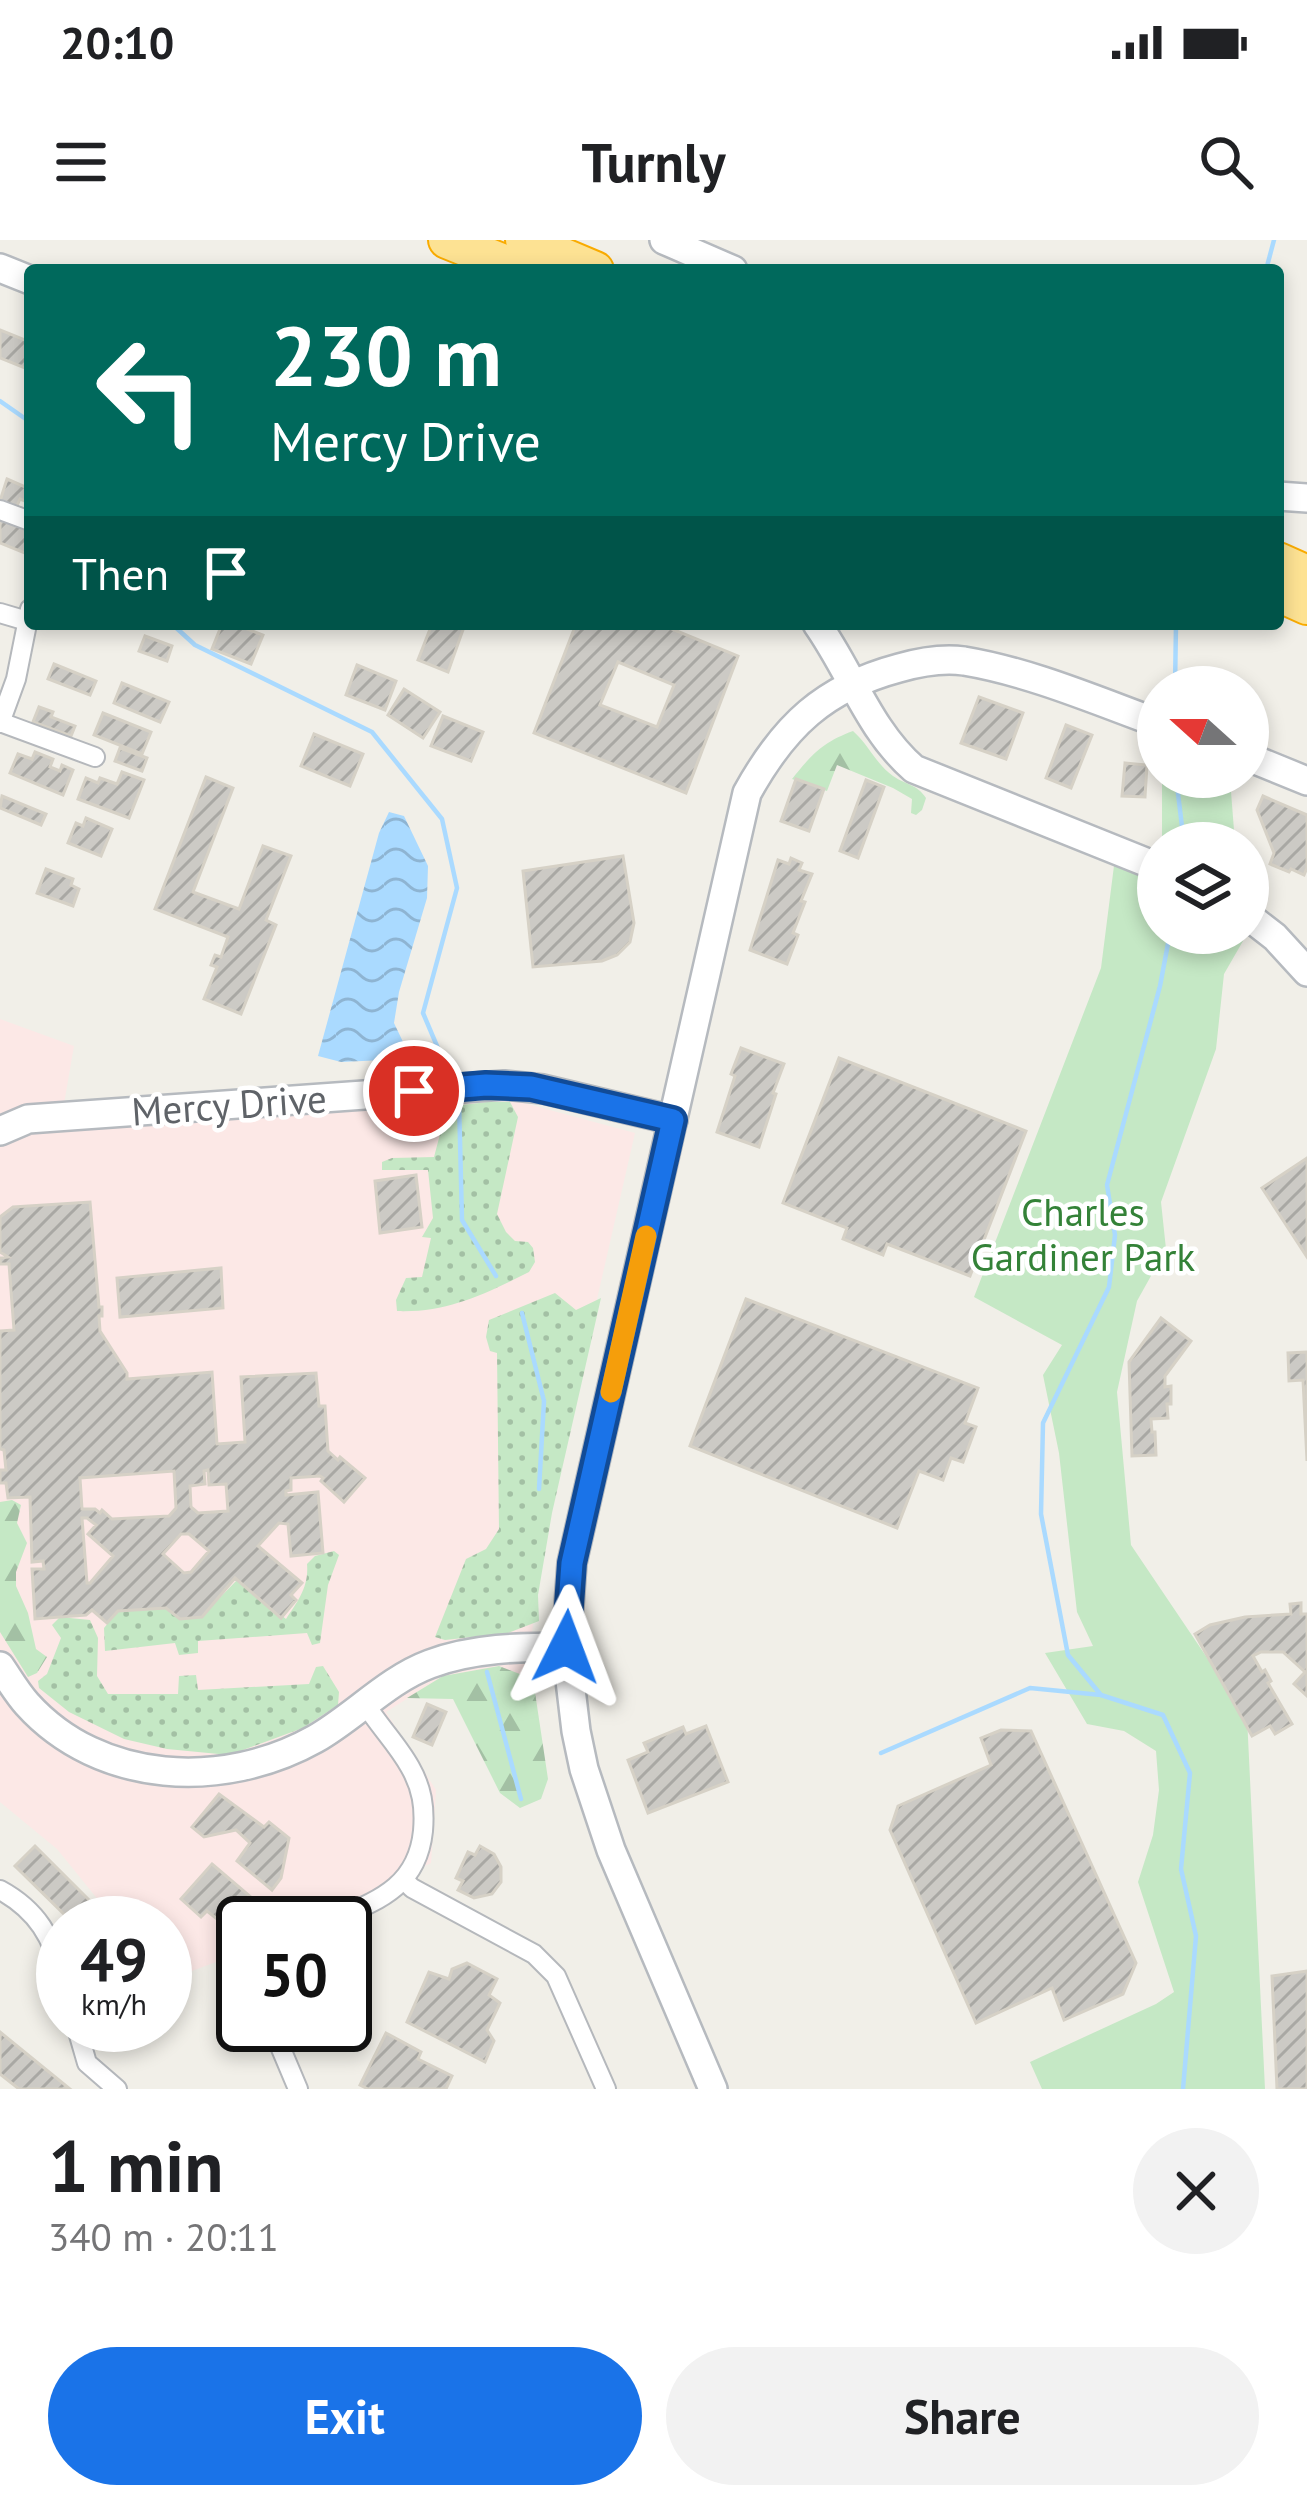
<!DOCTYPE html>
<meta charset="utf-8">
<style>
:root{--surface:#fff;--page:#f2f2f2;--text:#202124;--muted:#757577;--accent:#1a73e8}
body{margin:0;font-family:"PT Sans",sans-serif;background:var(--page);color:var(--text);height:100vh;display:flex;flex-direction:column;font-size:45px;white-space:nowrap}
*{box-sizing:border-box;margin:0}
p{font-size:39px;color:var(--muted)}
.icon{flex:none;width:66px;height:66px;fill:none;stroke:currentColor;stroke-width:2;stroke-linecap:round;stroke-linejoin:round}
.map{position:relative;height:1849px;overflow:hidden}
.panel{display:flex;flex-direction:column;background:var(--surface);flex:1}
.panel>*{flex:none}
.hud{position:absolute;left:24px;top:24px;width:1260px;height:366px;border-radius:12px;box-shadow:0 6px 18px #0003;background:#00695c;color:#fff;overflow:hidden}
.needle{width:78px;rotate:291deg}
.buttons{position:absolute;left:1137px;top:426px;display:grid;gap:24px}
.buttons a{display:grid;place-items:center;width:132px;height:132px;border-radius:50%;background:var(--surface);box-shadow:0 6px 18px #0003;font-size:60px}
.speed{position:absolute;left:36px;top:1656px;display:flex;gap:24px;font-size:60px;font-weight:700;text-align:center}
.speed>*{display:grid;place-content:center;width:156px;height:156px;border-radius:50%;background:var(--surface);box-shadow:0 6px 18px #0003;line-height:1}
.speed small{font-size:30px;font-weight:400}
.speed .limit{border:6px solid #111;border-radius:18px;background:#fff;color:#111}
.pin{position:absolute;display:grid;place-items:center;width:102px;height:102px;color:#fff;margin:-51px;border:6px solid #fff;border-radius:50%;box-shadow:0 3px 12px #0007}
.me{position:absolute;width:132px;margin:-66px;rotate:3deg;stroke-linejoin:round;filter:drop-shadow(0 0 9px #0008)}
.turn{display:flex;align-items:center;gap:42px;height:252px;padding:0 48px;font-size:54px}
.turn .icon{width:156px;height:156px;stroke-width:2.5}
.turn b{display:block;font-size:84px;line-height:102px}
.then{display:flex;align-items:center;height:114px;padding:0 48px;background:#0003;gap:24px;font-size:45px}
.round{display:grid;place-items:center;flex:none;width:126px;height:126px;border-radius:63px;background:var(--page)}
.summary{display:flex;align-items:center;justify-content:space-between;height:204px;padding:0 48px}
h1{font-size:72px;font-weight:700;line-height:90px}
.action{display:flex;gap:24px;margin-top:auto;padding:24px 48px}
.action a{flex:1;height:138px;border-radius:72px;background:var(--accent);color:#fff;font-size:48px;font-weight:700;line-height:138px;text-align:center}
.action a+a{background:var(--page);color:var(--text)}
.status{display:flex;justify-content:space-between;align-items:center;height:84px;padding:0 60px;background:var(--surface);direction:ltr}
.status svg{height:33px;fill:currentColor}
header{display:flex;justify-content:space-between;align-items:center;height:156px;padding:0 48px;background:var(--surface);font-size:54px;font-weight:700}
.map>svg:first-child{display:block}
</style>
<div class="status"><b>20:10</b><svg viewBox="0 0 49 12"><path d="M0 12V9h3v3zM5 12V6h3v6zM10 12V3h3v9zM15 12V0h3v12zM26 1h20v11H26zM47 4h2v5h-2z"/></svg></div>
<header><svg class="icon" aria-label="menu" viewBox="0 0 24 24"><path d="M4 6h16M4 12h16M4 18h16"/></svg>Turnly<svg class="icon" aria-label="search" viewBox="0 0 24 24"><circle cx="10" cy="10" r="6"/><path d="M15 15l6 6"/></svg></header>
<div class="map">
<svg width="1307" height="1849" viewBox="0 0 1307 1849">
<defs>
<pattern id="grass-dots" width="8" height="8" patternUnits="userSpaceOnUse" patternTransform="scale(3)"><rect width="8" height="8" fill="#c5e8c5"/><path d="M2 2h.1M6 6h.1" fill="none" stroke="#a3c0a4" stroke-width="1.8" stroke-linecap="round"/></pattern>
<pattern id="forest-firs" width="22" height="20" patternUnits="userSpaceOnUse" patternTransform="scale(3)"><rect width="22" height="20" fill="#c5e8c5"/><path d="M5 1l3.5 6h-7zM16 11l3.5 6h-7z" fill="#a3c0a4"/></pattern>
<pattern id="water-waves" width="16" height="10" patternUnits="userSpaceOnUse" patternTransform="scale(3)"><rect width="16" height="10" fill="#aadaff"/><path d="M0 5q4-4 8 0t8 0" fill="none" stroke="#8eb4d2"/></pattern>
<pattern id="building-hatch" width="6" height="6" patternUnits="userSpaceOnUse" patternTransform="scale(3)"><rect width="6" height="6" fill="#cccac5"/><path d="M-1 1l2-2M0 6l6-6M5 7l2-2" fill="none" stroke="#a9a8a4"/></pattern>
</defs>
<rect width="100%" height="100%" fill="#f1efe8"/>
<polygon fill="#fce8e6" points="0,779 74,806 60,887 428,862 520,862 635,893 549,1269 525,1443 443,1436 386,1472 436,1550 431,1623 304,1683 243,1683 243,1712 165,1741 165,1683 117,1683 57,1609 0,1562"/>
<g fill="url(#grass-dots)">
<path d="M487,862H510L518,877L497,974L506,992L515,1001L528,1002L533,1008L535,1022L529,1032C485,1054 447,1073 397,1071L396,1060L406,1038L422,1037L431,998L422,997L433,978L428,930H382V922L392,918L434,917L443,883L452,866Z"/>
<polygon points="555,1053 576,1070 601,1058 552,1273 538,1355 539,1381 508,1393 445,1400 435,1397 466,1319 486,1309 499,1289 497,1113 490,1111 486,1097 489,1080"/>
<path d="M334,1311L339,1315L328,1345L320,1403L312,1405L307,1393L198,1401V1413L179,1415L175,1403L105,1411L104,1388L118,1371L166,1368L180,1379L200,1378L237,1340L286,1379C298,1361 309,1347 307,1324L315,1316Z"/>
<polygon points="60,1377 90,1380 98,1398 97,1436 108,1454 178,1454 179,1436 196,1435 198,1450 309,1444 316,1427 323,1426 339,1452 338,1465 303,1488 229,1515 167,1509 124,1499 69,1472 39,1448 38,1441 47,1434 61,1398 52,1385"/>
</g>
<g fill="url(#forest-firs)">
<path d="M853,491C868,504 876,524 893,536C906,545 917,544 926,558L922,570L916,575L911,573L912,559L893,548L837,525L827,551L792,539C812,514 823,502 853,491Z"/>
<polygon points="12,1260 21,1265 17,1283 27,1303 16,1332 16,1346 28,1373 36,1409 47,1417 37,1433 28,1437 0,1392 0,1262"/>
<polygon points="499,1426 533,1439 548,1539 541,1559 520,1568 500,1553 453,1459 407,1458 443,1436"/>
</g>
<g fill="#c5e8c5">
<polygon points="1162,537 1230,539 1235,603 1162,603"/>
<polygon points="1116,610 1158,627 1158,693 1242,693 1243,701 1224,734 1216,809 1161,962 1166,1009 1137,1061 1117,1152 1131,1305 1247,1477 1265,1849 1042,1849 1030,1822 1156,1764 1174,1752 1138,1642 1153,1595 1159,1550 1156,1511 1124,1491 1087,1484 1045,1413 1093,1406 1077,1372 1059,1213 1043,1135 1062,1105 974,1057 1101,728"/>
</g>
<polygon fill="url(#water-waves)" points="389,572 404,576 428,626 427,658 399,752 394,783 404,804 406,819 341,822 318,816 379,593"/>
<g fill="none" stroke-linecap="round" stroke-linejoin="round">
<g stroke="#aadaff" stroke-width="4.5">
<polyline points="1266,30 1274,0"/>
<polyline points="0,161 30,182"/>
<polyline points="172,384 195,405 372,492 442,579 457,648 423,773 451,839"/>
<polyline points="1175,447 1176,384"/>
<polyline points="1176,537 1184,603"/>
<polyline points="1170,693 1160,746 1107,945 1115,995 1109,1047 1043,1183 1041,1274 1068,1415 1101,1455 1163,1475 1190,1533 1181,1629 1196,1696 1183,1849"/>
<polyline points="459,861 462,980 496,1036"/>
<polyline points="522,1073 544,1161 539,1249"/>
<polyline points="487,1432 521,1559"/>
<polyline points="881,1513 1030,1448 1101,1455"/>
</g>
</g>
<g fill="url(#building-hatch)" stroke="#d6d1c6" stroke-width="3" fill-rule="evenodd">
<polygon points="0,90 30,102 30,130 0,118"/>
<polygon points="7,239 30,249 30,263 20,259 16,268 0,261"/>
<polygon points="0,279 30,291 27,314 0,303"/>
<polygon points="222,384 234,384 263,395 251,424 212,409"/>
<polygon points="432,384 465,384 448,432 418,420"/>
<path d="M576,384H660L738,416L686,553L534,493ZM618,422L674,445L657,487L600,465Z"/>
<polygon points="145,396 172,406 167,421 139,411"/>
<polygon points="54,424 96,441 90,455 48,439"/>
<polygon points="357,425 396,441 385,470 346,455"/>
<polygon points="122,443 169,462 160,482 114,463"/>
<polygon points="404,449 440,472 423,498 388,475"/>
<polygon points="979,457 1023,473 1006,519 961,503"/>
<polygon points="39,467 53,472 51,477 75,486 71,496 33,482"/>
<polygon points="103,473 151,492 142,514 94,495"/>
<polygon points="443,476 483,492 471,521 431,506"/>
<polygon points="1066,485 1092,495 1071,548 1046,538"/>
<polygon points="314,494 363,514 350,546 301,526"/>
<polygon points="120,508 147,518 142,531 115,521"/>
<polygon points="35,512 53,519 50,527 60,531 62,525 73,530 63,555 10,533 18,514 32,519"/>
<polygon points="1125,523 1147,525 1145,557 1122,556"/>
<polygon points="122,532 144,540 129,578 78,559 86,538 98,543 100,538 117,544"/>
<polygon points="206,537 233,548 193,652 239,669 263,606 291,616 266,680 276,685 241,774 204,759 217,727 211,725 215,715 221,717 228,697 155,669"/>
<polygon points="796,539 824,549 809,591 781,581"/>
<polygon points="866,540 884,547 858,618 840,611"/>
<polygon points="2,556 46,574 41,585 0,568"/>
<polygon points="1263,556 1307,575 1307,628 1304,635 1291,629 1289,632 1270,624 1274,613 1257,570"/>
<polygon points="86,578 112,589 101,616 68,603 76,583 83,586"/>
<polygon points="623,616 634,683 630,702 617,715 602,721 533,727 523,631"/>
<polygon points="791,618 802,623 799,630 812,634 801,661 805,662 793,693 798,695 787,724 750,710 778,620 789,624"/>
<polygon points="46,629 73,639 71,645 79,649 73,666 37,653"/>
<polygon points="741,808 784,824 773,853 776,854 759,907 717,892 735,836 731,834"/>
<polygon points="839,818 1026,891 970,1036 887,1004 883,1015 843,999 847,988 783,963"/>
<polygon points="1307,918 1307,1017 1262,948"/>
<polygon points="416,935 422,987 380,993 375,941"/>
<path d="M90,962L99,1067H102V1076H99L100,1091L127,1133V1139L212,1132L217,1204L245,1202L241,1137L316,1133L319,1166H325L328,1211L338,1220L340,1217L365,1238L344,1262L321,1241L323,1238L320,1236L291,1238V1250L286,1251V1255L318,1252L323,1313L291,1316L288,1284L279,1283L258,1306L302,1343L291,1355L296,1360L281,1378L235,1338L202,1377L180,1379L166,1368L118,1371L107,1383L92,1370L86,1375L35,1379L32,1329H44L43,1321L32,1322L30,1257L8,1258L6,1243H0V1230H6L4,1210L0,1209V1091L14,1090L9,1024H0V1018L8,1017L0,1012V977L13,967ZM208,1230L209,1245L226,1244L228,1271L198,1273L191,1267L190,1246L205,1244L204,1231ZM174,1231L176,1268L169,1276L112,1279L102,1270L100,1273L95,1269H82L80,1238ZM82,1278H87L96,1285L88,1294L113,1316L90,1343H87ZM181,1294H189L209,1311L191,1332L184,1333L163,1314Z"/>
<polygon points="221,1028 223,1068 120,1077 117,1038"/>
<polygon points="746,1059 978,1148 965,1183 976,1187 963,1222 951,1218 943,1240 919,1231 897,1288 690,1206"/>
<polygon points="1161,1078 1191,1101 1165,1136 1165,1147 1171,1146 1171,1164 1167,1164 1168,1178 1151,1179 1152,1192 1155,1192 1156,1215 1132,1216 1129,1122"/>
<polygon points="1307,1112 1307,1221 1303,1140 1289,1141 1288,1113"/>
<polygon points="1301,1363 1301,1374 1307,1374 1307,1456 1294,1444 1305,1432 1283,1412 1261,1412 1253,1416 1262,1432 1265,1430 1271,1441 1268,1443 1292,1484 1275,1494 1270,1486 1252,1496 1195,1394 1210,1385 1245,1377 1291,1374 1290,1364"/>
<polygon points="427,1464 446,1472 432,1505 413,1497"/>
<polygon points="706,1486 728,1542 648,1573 628,1520 648,1512 644,1503 683,1487 686,1494"/>
<polygon points="1001,1490 1031,1491 1136,1723 1123,1754 1064,1780 1052,1748 976,1783 890,1590 898,1566 991,1525 981,1498"/>
<polygon points="219,1554 264,1587 269,1582 289,1598 281,1638 272,1650 237,1621 250,1603 236,1590 204,1597 192,1587"/>
<polygon points="35,1606 98,1669 84,1683 73,1683 15,1626"/>
<polygon points="480,1606 494,1614 501,1627 501,1642 492,1654 474,1658 458,1650 463,1641 456,1638 468,1612 475,1615"/>
<polygon points="212,1624 265,1669 253,1683 243,1683 241,1698 207,1671 201,1677 181,1659"/>
<polygon points="351,1714 366,1785 320,1796 318,1785 345,1785 345,1715"/>
<polygon points="467,1723 497,1739 489,1755 500,1763 487,1790 494,1801 485,1822 407,1782 429,1732 449,1739 452,1729"/>
<polygon points="1307,1731 1307,1849 1277,1849 1272,1736"/>
<polygon points="0,1792 70,1849 19,1849 0,1834"/>
<polygon points="386,1793 421,1812 418,1819 452,1836 446,1849 368,1849 360,1845"/>
</g>
<g fill="none" stroke-linecap="round" stroke-linejoin="round">
<defs>
<g id="street">
<polyline points="0,270 30,281"/>
<polyline points="0,373 27,381"/>
<polyline points="0,482 95,517"/>
<polyline points="0,483 16,439 30,369"/>
<polyline points="404,1640 412,1648 534,1714 556,1736 606,1849"/>
<path d="M0,1650C37,1670 53,1698 63,1738"/>
<path d="M326,1683C373,1662 417,1650 423,1591C425,1567 422,1548 410,1527C398,1505 379,1486 366,1465"/>
<polyline points="76,1785 87,1823 117,1849"/>
<polyline points="271,1785 298,1849"/>
</g>
<g id="secondary">
<polyline points="664,0 733,30"/>
<polyline points="0,28 30,40"/>
<polyline points="1278,256 1307,258"/>
<path d="M817,384C851,432 869,490 914,529L1158,627"/>
<polyline points="1248,517 1307,541"/>
<polyline points="1248,676 1275,697 1307,732"/>
<polyline points="0,891 28,879 504,845 543,849 673,880"/>
<path d="M0,1426C9,1439 17,1453 27,1464C100,1545 224,1550 315,1499C354,1477 387,1440 430,1424C472,1408 521,1407 566,1407"/>
<path d="M713,1849L611,1610L584,1529L576,1491L566,1407L572,1323L747,553C784,486 824,448 899,428C920,422 942,418 964,421C1030,432 1095,460 1158,483"/>
</g>
<g id="highway">
<polyline points="447,0 521,30"/>
<polyline points="524,0 595,30"/>
<polyline points="1278,321 1307,334"/>
<polyline points="1278,353 1307,366"/>
</g>
</defs>
<use href="#street" stroke="#b5b8bc" stroke-width="22"/>
<use href="#secondary" stroke="#b6babf" stroke-width="32"/>
<use href="#highway" stroke="#f9ab00" stroke-width="40"/>
<use href="#street" stroke="#fff" stroke-width="18"/>
<use href="#secondary" stroke="#fff" stroke-width="27"/>
<use href="#highway" stroke="#fde293" stroke-width="36"/>
</g>
<g fill="none" stroke-linecap="round" stroke-linejoin="round">
<defs>
<polyline id="route" points="414,851 486,845 531,847 673,880 572,1323 566,1407"/>
</defs>
<use href="#route" stroke="#114b97" stroke-width="30"/>
<use href="#route" stroke="#1a73e8" stroke-width="21"/>
<polyline stroke="#f59e0b" stroke-width="21" points="611,1152 646,996"/>
</g>
<g text-anchor="middle" stroke-width="9" stroke-linejoin="round" paint-order="stroke">
<g font-size="39" fill="#5f6368" stroke="#fff">
<text transform="translate(229 865) rotate(-4)" y="14">Mercy Drive</text>
</g>
<g font-size="39" fill="#348238" stroke="#fff">
<text x="1083" y="986">Charles<tspan x="1083" dy="45">Gardiner Park</tspan></text>
</g>
</g>
</svg>
<div class="buttons">
<a><svg class="needle" viewBox="-14 -14 28 28"><path d="M0-13l5 13h-10z" fill="#e53935"/><path d="M0 13l5-13h-10z" fill="#757577"/></svg></a>
<a><svg class="icon" aria-label="layers" viewBox="0 0 24 24"><path d="M12 4l9 5-9 5-9-5zM3 14l9 5 9-5"/></svg></a>
</div>
<div class="speed"><div>49<small>km/h</small></div><div class="limit">50</div></div>
<div class="pin" style="left:414px;top:851px;background:#d93025"><svg class="icon" aria-label="arrive" viewBox="0 0 24 24"><path d="M6 21V4h12l-3 4 3 4H6"/></svg></div>
<svg class="me" style="left:566px;top:1407px" viewBox="-20 -20 40 40"><path d="M0-17L14 15 0 8-14 15z" fill="#1a73e8" stroke="#fff" stroke-width="4"/></svg>
<div class="hud">
<div class="turn"><svg class="icon" aria-label="left" viewBox="0 0 24 24"><path d="M17 20v-9H6M10 6l-5 5 5 5"/></svg><div><b>230 m</b>Mercy Drive</div></div>
<div class="then">Then<svg class="icon" aria-label="arrive" viewBox="0 0 24 24"><path d="M6 21V4h12l-3 4 3 4H6"/></svg></div>
</div>
</div>
<section class="panel">
<div class="summary"><div><h1>1 min</h1><p>340 m · 20:11</p></div><a class="round"><svg class="icon" aria-label="close" viewBox="0 0 24 24"><path d="M6 6l12 12M18 6L6 18"/></svg></a></div>
<div class="action"><a>Exit</a><a>Share</a></div>
</section>
